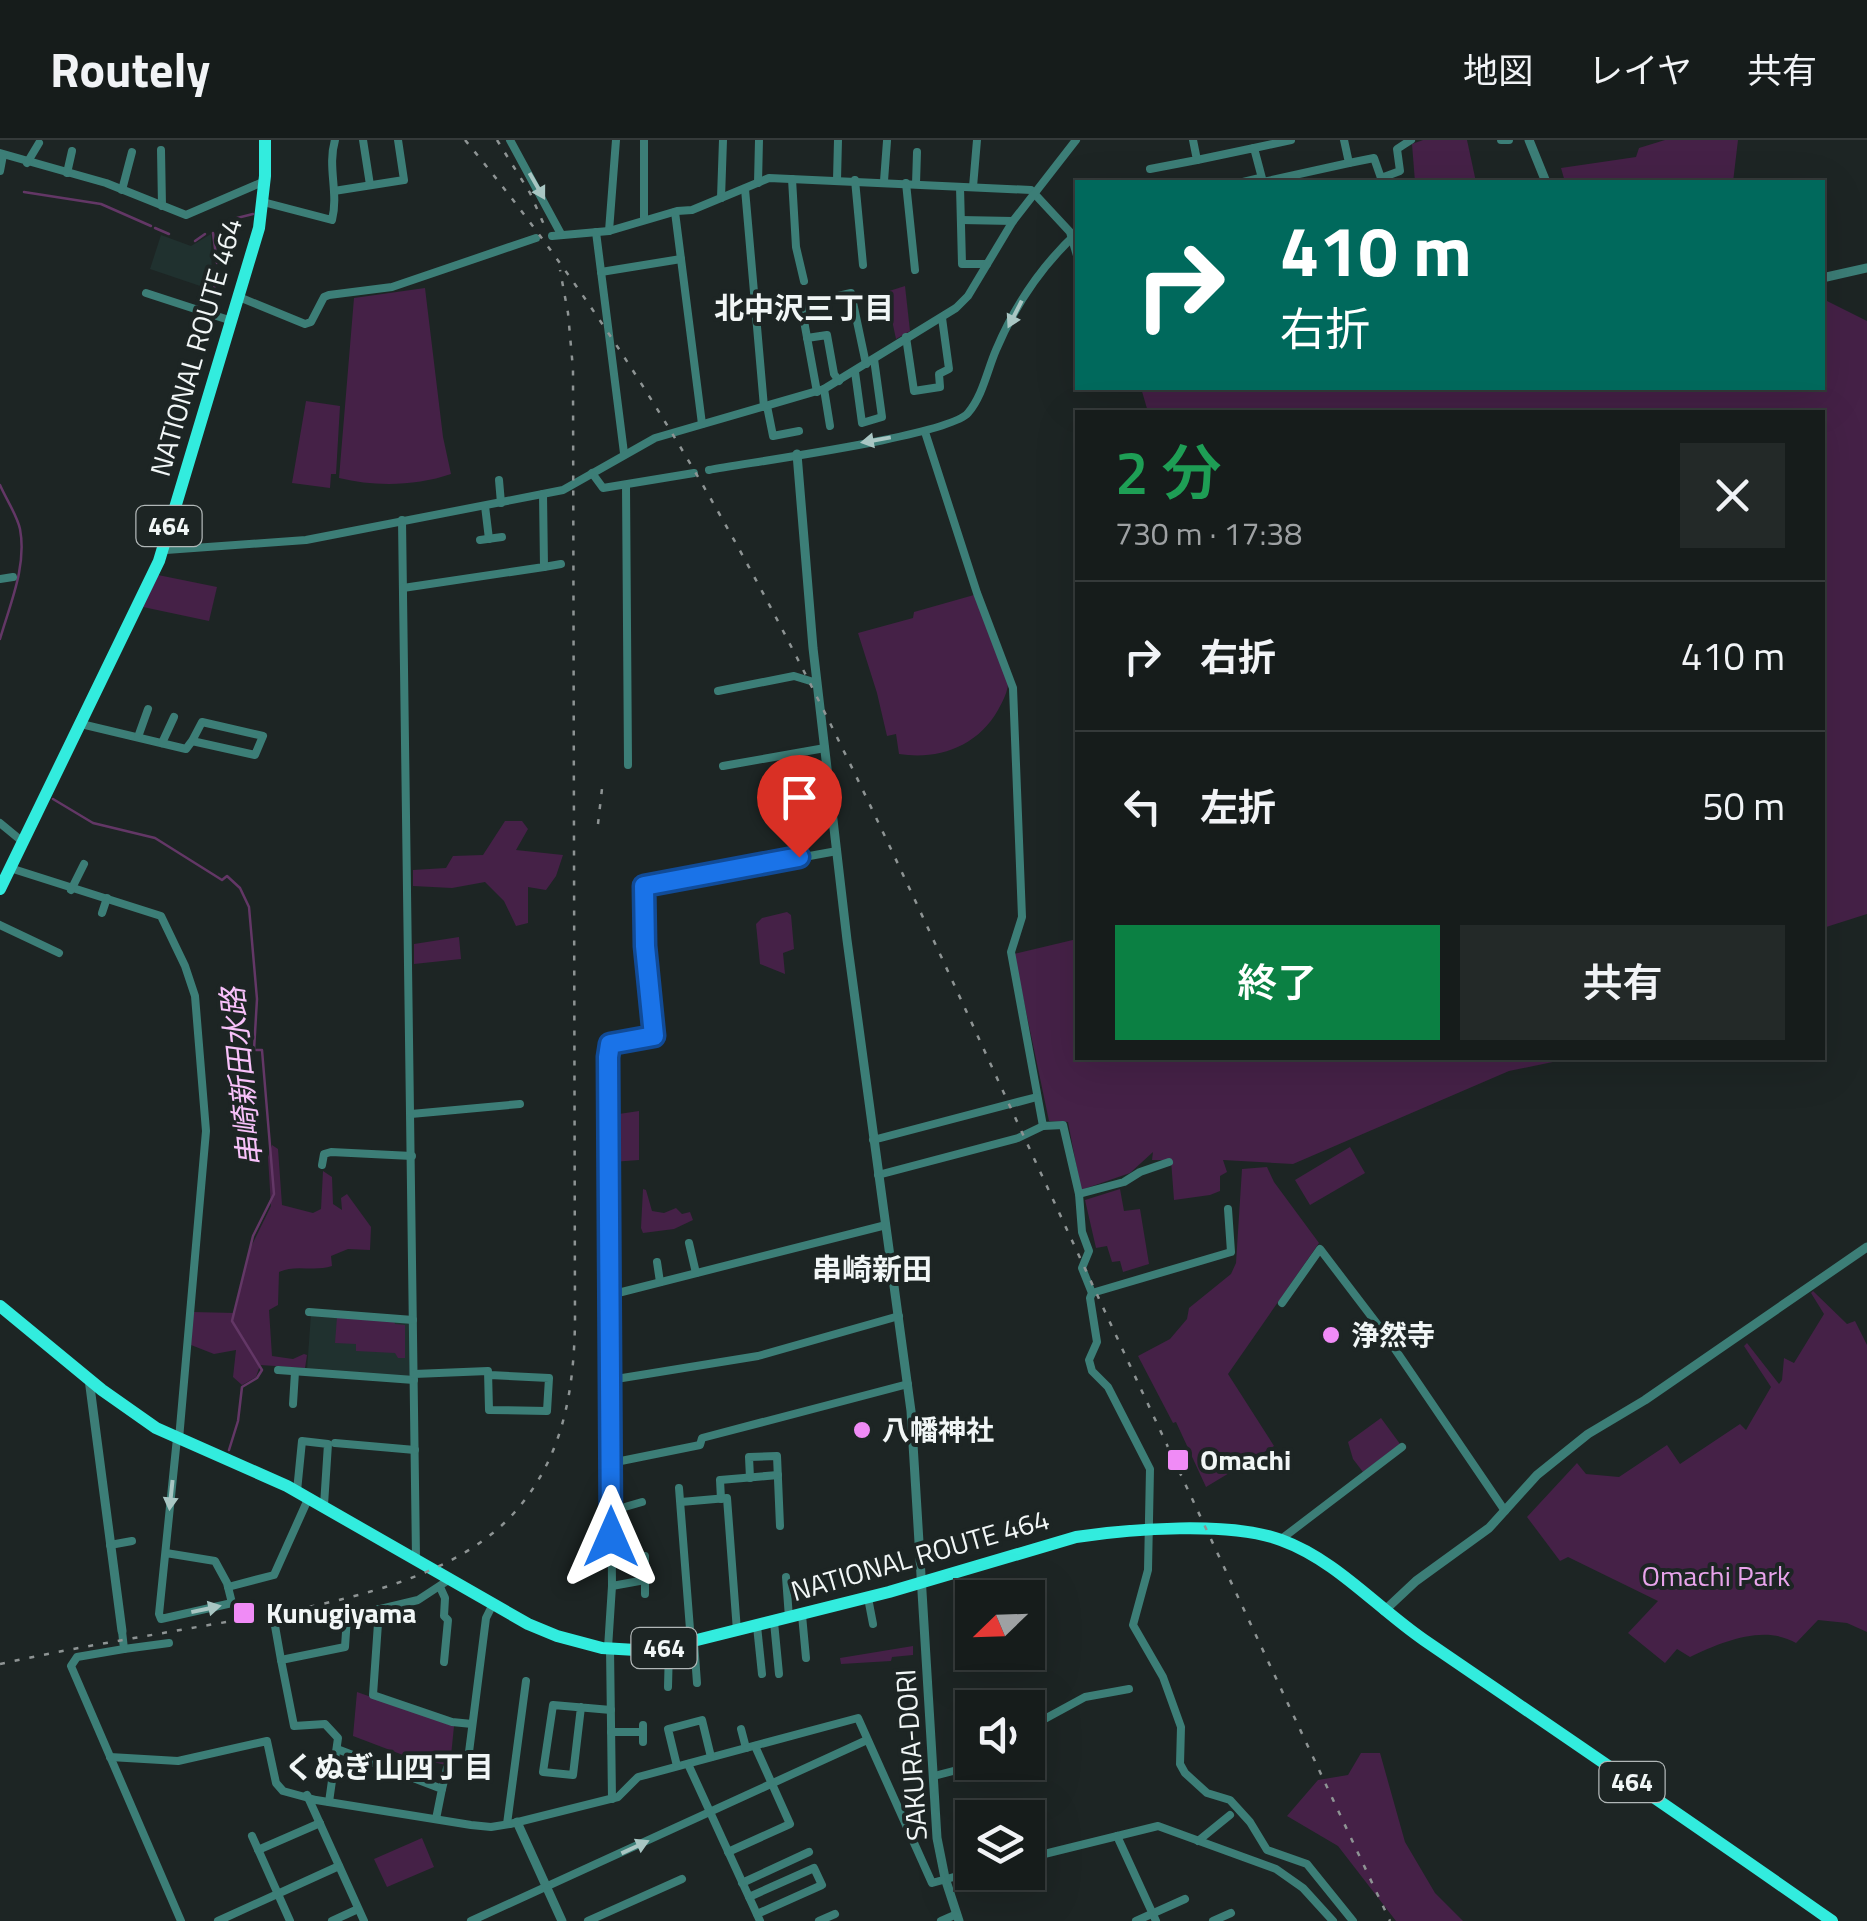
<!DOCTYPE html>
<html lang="ja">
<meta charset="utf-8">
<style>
:root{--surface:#161c1b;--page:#232928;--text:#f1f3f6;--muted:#9ea1a3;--line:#353a3a;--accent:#0b8043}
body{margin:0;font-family:"Titillium Web","Noto Sans JP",sans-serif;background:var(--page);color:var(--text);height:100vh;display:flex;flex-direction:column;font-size:38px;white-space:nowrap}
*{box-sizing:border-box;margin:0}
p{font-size:32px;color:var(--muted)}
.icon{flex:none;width:55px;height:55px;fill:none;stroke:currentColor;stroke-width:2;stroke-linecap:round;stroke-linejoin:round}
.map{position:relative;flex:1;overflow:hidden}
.details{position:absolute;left:1075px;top:270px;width:750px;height:650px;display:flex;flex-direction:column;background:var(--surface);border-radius:0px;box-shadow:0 10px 40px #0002,0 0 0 2px var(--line)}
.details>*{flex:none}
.guide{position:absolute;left:1075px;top:40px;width:750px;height:210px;border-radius:0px;box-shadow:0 10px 40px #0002,0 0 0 2px var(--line);background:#00695c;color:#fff;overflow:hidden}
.needle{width:65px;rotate:247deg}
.buttons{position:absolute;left:955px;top:1440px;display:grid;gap:20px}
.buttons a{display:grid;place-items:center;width:90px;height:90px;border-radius:0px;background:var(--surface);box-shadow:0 10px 40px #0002,0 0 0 2px var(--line);font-size:50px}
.pin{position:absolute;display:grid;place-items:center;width:85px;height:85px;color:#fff;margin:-102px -42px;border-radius:50% 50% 50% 0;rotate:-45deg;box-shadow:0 0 10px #0007}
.pin .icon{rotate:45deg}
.me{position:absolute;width:110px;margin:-55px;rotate:0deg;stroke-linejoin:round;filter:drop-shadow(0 0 8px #0008)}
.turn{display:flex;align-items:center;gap:35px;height:210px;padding:0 40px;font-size:45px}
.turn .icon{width:130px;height:130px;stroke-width:2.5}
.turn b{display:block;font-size:70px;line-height:85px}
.round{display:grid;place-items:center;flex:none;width:105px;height:105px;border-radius:0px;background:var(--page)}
.summary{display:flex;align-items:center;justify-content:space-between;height:170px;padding:0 40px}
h1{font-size:60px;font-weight:600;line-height:75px;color:#1e9e55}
.cta{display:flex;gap:20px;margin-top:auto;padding:20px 40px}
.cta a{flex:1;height:115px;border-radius:0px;background:var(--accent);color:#fff;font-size:40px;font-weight:600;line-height:115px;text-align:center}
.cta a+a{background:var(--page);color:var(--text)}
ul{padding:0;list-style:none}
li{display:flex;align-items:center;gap:30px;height:150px;padding:0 40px;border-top:2px solid var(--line)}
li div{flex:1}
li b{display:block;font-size:38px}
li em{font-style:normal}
header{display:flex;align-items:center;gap:60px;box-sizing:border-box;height:140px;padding:0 50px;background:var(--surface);border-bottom:2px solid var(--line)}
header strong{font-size:48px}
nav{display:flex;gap:55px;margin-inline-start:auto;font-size:35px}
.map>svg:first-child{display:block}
</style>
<header>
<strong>Routely</strong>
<nav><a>地図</a><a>レイヤ</a><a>共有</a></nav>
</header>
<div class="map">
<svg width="1867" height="1781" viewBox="0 0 1867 1781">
<rect width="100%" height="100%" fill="#1d2524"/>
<g fill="#20312f">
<polygon points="211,94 212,150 150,129 161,95 191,106"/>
<polygon points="311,1174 410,1182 410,1237 307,1230"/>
</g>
<g fill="#452147">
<polygon points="1423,0 1467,0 1476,42 1415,42 1412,4"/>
<polygon points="1665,0 1738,0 1733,42 1565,42 1561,28 1636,17 1639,8"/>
<polygon points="905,146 910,191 896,199 886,152"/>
<path d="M425,148L443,297L451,334C416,346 375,347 339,338L354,158Z"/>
<polygon points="1823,159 1867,181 1867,774 1823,788 1822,272 1148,272 1141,248 1822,248"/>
<polygon points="306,261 340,266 336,334 331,334 330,348 292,343"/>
<polygon points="158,435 217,447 209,481 143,467"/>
<path d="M974,455C980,471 1007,527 1008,541C1009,550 1002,563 998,570C977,607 938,620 899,614L896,594L887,596L877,553L858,493L913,478L914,472Z"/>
<polygon points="505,681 522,681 528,689 516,710 563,715 556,736 546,750 528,747 528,783 516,786 504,761 485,742 452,748 413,746 413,730 446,728 453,716 483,715"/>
<polygon points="787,772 791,775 794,809 783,813 785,834 760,824 756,784 762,778"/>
<polygon points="459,797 461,819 414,824 414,804"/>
<polygon points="1077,799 1078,918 1572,918 1509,931 1293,1024 1223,1020 1227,1032 1220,1036 1220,1051 1210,1055 1174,1060 1171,1020 1152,1020 1153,1012 1130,1033 1081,1050 1068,982 1049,981 1014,814"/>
<polygon points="639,971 639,1020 612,1022 612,975"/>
<path d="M272,1005L278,1009L282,1065L313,1073L321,1069L323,1031L332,1037L333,1064L342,1070L341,1058L347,1054L371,1087L370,1110L348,1109L331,1116L332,1126C314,1132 295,1124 279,1132L278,1165L269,1170L272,1216L293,1219L304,1214L307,1215L305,1228L260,1225L256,1237L242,1245L233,1237L236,1210L214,1214L191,1205L192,1172L235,1173L249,1111L271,1066L268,1017Z"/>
<polygon points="1350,1007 1365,1033 1310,1065 1295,1040"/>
<polygon points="1267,1027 1274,1042 1319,1103 1228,1234 1274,1306 1206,1347 1176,1282 1173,1283 1138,1216 1170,1199 1187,1179 1189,1168 1231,1134 1236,1123 1242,1029"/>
<polygon points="643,1049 646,1050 652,1071 664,1073 676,1068 682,1074 690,1072 693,1080 674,1089 643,1093 641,1088"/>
<polygon points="1120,1049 1124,1071 1140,1069 1149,1124 1123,1132 1120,1121 1112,1122 1107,1106 1096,1108 1085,1060"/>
<path d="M1813,1151L1847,1184L1855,1181L1867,1205V1492L1847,1483L1818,1480L1796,1503C1764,1484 1722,1502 1690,1517L1677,1509L1665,1523L1628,1493L1658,1461L1568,1417L1560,1421L1527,1377L1577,1323L1586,1334L1619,1337L1667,1305L1680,1324L1740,1284L1746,1290L1771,1247L1744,1206L1747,1203L1779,1244L1782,1240L1784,1218L1794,1223L1824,1174L1811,1153Z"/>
<polygon points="337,1177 394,1181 395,1184 405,1185 405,1218 398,1218 395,1213 356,1211 356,1204 335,1203"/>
<polygon points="1381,1278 1400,1304 1363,1332 1353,1319 1348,1302"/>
<polygon points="913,1506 913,1515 892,1517 891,1521 841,1524 840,1518"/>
<polygon points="357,1552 454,1586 450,1626 403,1615 353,1596"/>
<polygon points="1361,1613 1380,1613 1405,1702 1435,1753 1463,1781 1396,1781 1338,1706 1287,1676 1318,1640 1348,1635"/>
<polygon points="422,1698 434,1727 387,1747 374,1719"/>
</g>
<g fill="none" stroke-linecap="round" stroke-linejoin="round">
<g stroke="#633766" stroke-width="2.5">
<polyline points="24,52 101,64 151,86"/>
<polyline points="237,78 253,74"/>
<polyline points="155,88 169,94"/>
<polyline points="213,93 217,123"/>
<polyline points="195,101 205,94"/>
<polyline points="214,149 216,134"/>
<path d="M0,345C6,359 17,375 20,389C27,426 10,464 0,499"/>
<polyline points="53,659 93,683 155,698 222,740 227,736 240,748 249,767 257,859 254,910 262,910 274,1054 253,1096 232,1181 262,1230 257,1238 242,1247 238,1281 229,1310"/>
</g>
<g stroke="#3c7e77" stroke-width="8">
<polyline points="363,0 370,45"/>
<polyline points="510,0 561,94"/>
<polyline points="644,0 644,79"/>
<polyline points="1501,0 1509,0"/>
<polyline points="1254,8 1291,0"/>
<polyline points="161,10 162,66"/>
<polyline points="0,13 106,43 186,75 265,41"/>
<polyline points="1197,20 1254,8 1263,42 1349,23 1344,0"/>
<polyline points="27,23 39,3"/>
<polyline points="1349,23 1374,18 1381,38 1400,31 1397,9 1411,0"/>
<polyline points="1150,29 1197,20 1193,0"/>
<polyline points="0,31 3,15"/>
<polyline points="67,33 72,11"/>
<polyline points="792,39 796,107 804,141"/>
<polyline points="837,40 838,0"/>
<polyline points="855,40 863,125"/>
<polyline points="884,41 887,1"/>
<polyline points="1243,42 1260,38"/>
<polyline points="758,43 759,0"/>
<polyline points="906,43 915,130"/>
<polyline points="916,44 917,12"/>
<polyline points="960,47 962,124 987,124"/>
<polyline points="973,47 977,0"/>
<polyline points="745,49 764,267"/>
<polyline points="122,50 132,12"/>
<polyline points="334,51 404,40 398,0"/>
<polyline points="721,58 723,0"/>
<path d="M263,62L332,80C339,53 327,27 335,0"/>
<polyline points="675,72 702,284"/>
<polyline points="961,80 1013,81"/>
<polyline points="609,91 616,0"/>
<polyline points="596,92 624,313"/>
<polyline points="552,96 609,91 677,71 692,70 769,38 1031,50 1070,92 1078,119"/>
<polyline points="601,132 681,119"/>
<polyline points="146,153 232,181"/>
<polyline points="239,157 305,184 311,182 324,157 329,155 392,147 536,98"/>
<polyline points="830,158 851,153 866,224"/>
<polyline points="800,159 817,252"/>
<polyline points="906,197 914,251 940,247 939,234 949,229 942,178"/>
<polyline points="807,198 827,195 834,234 839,241"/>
<polyline points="855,232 862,283 882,277 874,219"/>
<polyline points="824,249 830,286"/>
<polyline points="767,266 773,296 799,291"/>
<polyline points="925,292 977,453 1013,548 1022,777 1011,812 1043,986 1063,985 1079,1054 1082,1092 1089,1111 1082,1128 1092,1153 1090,1158 1097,1202 1089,1220 1092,1231 1108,1247 1150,1329 1148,1430 1133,1485 1163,1537 1181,1587 1180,1624 1185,1633 1207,1653 1230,1660 1250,1682 1267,1710 1307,1724 1353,1781"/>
<path d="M709,330C751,322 948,296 968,273C983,255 987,231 996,210C1015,165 1042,125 1078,92"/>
<polyline points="592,333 603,348 694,333"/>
<polyline points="499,340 501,363"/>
<polyline points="626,345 628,625"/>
<polyline points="485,366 489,399"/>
<polyline points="402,380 416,1418"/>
<polyline points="480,400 502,397"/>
<polyline points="162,408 166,410 306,400 563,350 655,298 824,249 956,168 968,156 1013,81 1076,0"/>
<polyline points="544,427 561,424"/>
<polyline points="0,439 13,437"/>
<polyline points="403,448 544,427 543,354"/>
<polyline points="718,551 794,536 817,543"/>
<polyline points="81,584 186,609 192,601 255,615 263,596 202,582 192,601"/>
<polyline points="138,597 148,569"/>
<polyline points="162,603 174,577"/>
<polyline points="723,626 825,608"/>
<polyline points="0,683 23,702"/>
<polyline points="10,728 161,776 185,826 195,856 206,991 179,1299"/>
<polyline points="71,750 84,724"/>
<polyline points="102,773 107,758"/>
<polyline points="0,785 59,813"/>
<polyline points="411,974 520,964"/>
<polyline points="873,1000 1037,957"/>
<polyline points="322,1025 324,1014 331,1012 412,1016"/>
<polyline points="878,1035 1018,998 1043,986"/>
<polyline points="1079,1054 1124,1042 1140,1032 1169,1022"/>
<polyline points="689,1103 696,1133"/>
<polyline points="657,1122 660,1142"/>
<polyline points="1092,1153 1231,1112 1228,1069"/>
<polyline points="610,1155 886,1085"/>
<polyline points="1282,1163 1320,1109 1384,1193 1505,1371"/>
<polyline points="309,1172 413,1180"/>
<polyline points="278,1230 414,1240"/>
<polyline points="414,1234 488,1231 489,1270 547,1271 549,1238 490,1235"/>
<polyline points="610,1240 758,1216 899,1176"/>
<polyline points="293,1264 295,1232"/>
<polyline points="335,1303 415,1310"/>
<polyline points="611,1323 700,1305 702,1298 908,1244"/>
<polyline points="750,1338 749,1317 777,1316 780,1386"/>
<polyline points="679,1348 691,1502"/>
<polyline points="297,1351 302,1301 328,1304 324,1365"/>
<polyline points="721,1359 720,1340 778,1335"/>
<polyline points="681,1362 727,1358 737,1491"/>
<polyline points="611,1371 642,1362"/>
<polyline points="1280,1400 1402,1307"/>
<polyline points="110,1405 132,1401"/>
<polyline points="166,1413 215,1421 227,1443 232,1463 161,1479 159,1474 177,1298"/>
<polyline points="611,1424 645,1416 645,1454"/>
<polyline points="786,1437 789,1478"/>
<polyline points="612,1446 645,1440"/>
<polyline points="228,1447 274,1435 309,1357"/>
<polyline points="440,1447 445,1458 444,1476 448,1480 444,1522"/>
<polyline points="868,1458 873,1484"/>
<polyline points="379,1469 373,1555 452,1582 472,1584"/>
<polyline points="802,1475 806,1518"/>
<polyline points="774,1482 779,1534"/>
<polyline points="275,1486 281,1520"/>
<polyline points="757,1486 762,1534"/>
<polyline points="122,1491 124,1509 77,1517 71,1526 181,1781"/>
<polyline points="694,1502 697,1543"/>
<polyline points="608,1508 612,1446 608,917 610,903 655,896 645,807 644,746 837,711"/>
<polyline points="610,1508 612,1659"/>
<polyline points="124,1509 169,1503"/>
<polyline points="668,1547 669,1507"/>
<polyline points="581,1567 573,1635 543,1632 553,1565 611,1570"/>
<polyline points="1028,1588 1085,1557 1129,1549"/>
<polyline points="741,1589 746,1608"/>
<polyline points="611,1592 643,1592"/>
<polyline points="643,1602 643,1585"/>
<polyline points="337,1609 442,1649 436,1679"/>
<polyline points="110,1617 178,1621 267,1601 276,1643 283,1651 316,1660 471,1685 491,1687 510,1684 618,1657 638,1637 858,1578 932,1743 972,1732"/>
<polyline points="468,1620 486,1478 493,1464"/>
<polyline points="688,1624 760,1781"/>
<polyline points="677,1626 668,1589 702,1580 711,1617"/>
<polyline points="934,1636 988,1622"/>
<polyline points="442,1649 447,1628"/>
<polyline points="307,1655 364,1781"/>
<polyline points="329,1662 338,1598 325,1584 294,1586 281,1520 345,1507 347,1477 418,1460 450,1439"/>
<polyline points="507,1684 526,1541"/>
<polyline points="252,1696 290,1781"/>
<polyline points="1117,1696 1156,1781"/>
<polyline points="1198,1701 1230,1675"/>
<polyline points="258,1710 320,1683"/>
<polyline points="728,1712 790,1684 755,1606"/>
<polyline points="1028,1718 1158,1686 1276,1729 1303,1748 1333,1781"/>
<polyline points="742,1743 809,1712"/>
<polyline points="749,1757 814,1728 822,1745 757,1774"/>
<polyline points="218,1781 339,1726"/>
<polyline points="332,1781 358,1769"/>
<polyline points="471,1781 867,1600"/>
<polyline points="588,1781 682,1739"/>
<polyline points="819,1781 835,1774"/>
<polyline points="941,1781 957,1774"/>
<polyline points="1136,1781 1185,1759"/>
<polyline points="1213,1781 1231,1773"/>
</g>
<g stroke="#3c7e77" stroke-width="9">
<polyline points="1529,0 1546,42"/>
<polyline points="1822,138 1867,128"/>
<polyline points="797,314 813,508 847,800 911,1271 937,1698 945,1738 959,1781"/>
<polyline points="89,1239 122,1491"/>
<polyline points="1384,1471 1416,1441 1489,1388 1537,1335 1588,1294 1645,1260 1867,1107"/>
<polyline points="517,1682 562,1781"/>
</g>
<g stroke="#32ecde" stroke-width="12">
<polyline points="0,749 159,421 259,88 265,36 265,0"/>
<path d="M0,1166L102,1250L156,1288L287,1346L528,1484L557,1496L602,1508L636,1510L669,1507L889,1452L1076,1397C1131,1389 1229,1381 1281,1400C1336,1420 1376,1467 1424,1500C1560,1593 1697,1686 1832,1781"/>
</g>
<g stroke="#8e9494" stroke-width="2.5" stroke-dasharray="5 10" stroke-linecap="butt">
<path d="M465,0C708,293 856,632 1014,975C1138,1244 1264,1513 1390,1781"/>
<polyline points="497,0 530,53 545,87"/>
<polyline points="598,684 603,640"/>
<path d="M0,1524C67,1509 135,1498 203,1486C300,1469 445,1450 514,1373C563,1318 574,1252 575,1181L573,229L568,173L560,130"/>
</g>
</g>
<defs><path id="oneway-solid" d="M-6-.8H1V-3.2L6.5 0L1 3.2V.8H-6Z" transform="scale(2.5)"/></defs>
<g fill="#a9c6c3">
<use href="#oneway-solid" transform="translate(537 46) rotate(60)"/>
<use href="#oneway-solid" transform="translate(1015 174) rotate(117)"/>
<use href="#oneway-solid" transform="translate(876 300) rotate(170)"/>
<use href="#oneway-solid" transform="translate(171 1355) rotate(96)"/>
<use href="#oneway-solid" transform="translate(206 1469) rotate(-12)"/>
<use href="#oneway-solid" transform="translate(635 1707) rotate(-25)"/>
</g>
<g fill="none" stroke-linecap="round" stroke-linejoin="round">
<defs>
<polyline id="route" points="611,1397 608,917 610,904 654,896 645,806 644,746 799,717"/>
</defs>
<use href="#route" stroke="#114b97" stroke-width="25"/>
<use href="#route" stroke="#1a73e8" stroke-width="18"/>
</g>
<g fill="#f08bf6" stroke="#1d2524" stroke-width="4">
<circle cx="1331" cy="1195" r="10"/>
<circle cx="862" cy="1290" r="10"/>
<rect x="1166" y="1308" width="24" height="24" rx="5"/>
<rect x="232" y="1461" width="24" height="24" rx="5"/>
</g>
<g text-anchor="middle" stroke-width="8" stroke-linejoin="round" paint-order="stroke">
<g fill="#1d2524" stroke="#b1b7b7" stroke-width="2.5">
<rect x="136.5" y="366" width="65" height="40" rx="8"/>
<rect x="631.5" y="1488" width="65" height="40" rx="8"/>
<rect x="1599.5" y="1622" width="65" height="40" rx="8"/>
</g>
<g font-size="25" font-weight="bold" fill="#f1f6f6">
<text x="169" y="395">464</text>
<text x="664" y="1517">464</text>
<text x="1632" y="1651">464</text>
</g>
<g font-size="28" fill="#f1f6f6" stroke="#1d2524">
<text transform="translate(196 207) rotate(-74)" y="10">NATIONAL ROUTE 464</text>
<text transform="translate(920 1415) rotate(-16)" y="10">NATIONAL ROUTE 464</text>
<text transform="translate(911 1615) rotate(-94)" y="10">SAKURA-DORI</text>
</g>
<g font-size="28" font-weight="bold" fill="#f1f6f6" stroke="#1d2524" text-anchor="start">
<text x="1351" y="1205">浄然寺</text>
<text x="882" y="1300">八幡神社</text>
<text x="1200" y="1330">Omachi</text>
<text x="266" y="1483">Kunugiyama</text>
</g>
<g font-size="28" fill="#e8a4eb" stroke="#1d2524">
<text x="1716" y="1446">Omachi Park</text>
</g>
<g font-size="30" font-weight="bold" fill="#f1f6f6" stroke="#1d2524">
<text x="804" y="179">北中沢三丁目</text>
<text x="872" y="1140">串崎新田</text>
<text x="389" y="1638">くぬぎ山四丁目</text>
</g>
<g font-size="30" font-style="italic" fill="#f8c1fa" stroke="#1d2524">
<text transform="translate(242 937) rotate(-96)" y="10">串崎新田水路</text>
</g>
</g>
</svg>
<div class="buttons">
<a><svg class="needle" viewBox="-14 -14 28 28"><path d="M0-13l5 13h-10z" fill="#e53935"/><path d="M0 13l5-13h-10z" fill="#9ea1a3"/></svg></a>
<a><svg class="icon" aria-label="sound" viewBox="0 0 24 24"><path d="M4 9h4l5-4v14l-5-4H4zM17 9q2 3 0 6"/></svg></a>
<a><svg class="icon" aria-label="layers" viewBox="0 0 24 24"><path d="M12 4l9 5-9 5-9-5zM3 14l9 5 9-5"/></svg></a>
</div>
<div class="pin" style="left:799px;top:717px;background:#d93025"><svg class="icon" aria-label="arrive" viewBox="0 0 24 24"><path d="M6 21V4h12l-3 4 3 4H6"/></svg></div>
<svg class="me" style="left:611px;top:1397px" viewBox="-20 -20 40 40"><path d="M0-17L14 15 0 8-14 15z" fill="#1a73e8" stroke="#fff" stroke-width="4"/></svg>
<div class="guide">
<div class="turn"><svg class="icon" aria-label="right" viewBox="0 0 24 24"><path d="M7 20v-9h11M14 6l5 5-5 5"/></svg><div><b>410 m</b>右折</div></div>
</div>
<section class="details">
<div class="summary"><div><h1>2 分</h1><p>730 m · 17:38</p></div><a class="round"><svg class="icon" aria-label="close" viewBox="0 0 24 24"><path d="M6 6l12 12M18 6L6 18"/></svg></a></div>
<ul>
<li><svg class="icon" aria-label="right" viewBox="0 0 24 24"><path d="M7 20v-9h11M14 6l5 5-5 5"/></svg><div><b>右折</b></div><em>410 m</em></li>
<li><svg class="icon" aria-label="left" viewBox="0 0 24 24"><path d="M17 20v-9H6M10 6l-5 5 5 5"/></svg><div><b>左折</b></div><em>50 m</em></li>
</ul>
<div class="cta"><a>終了</a><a>共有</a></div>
</section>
</div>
